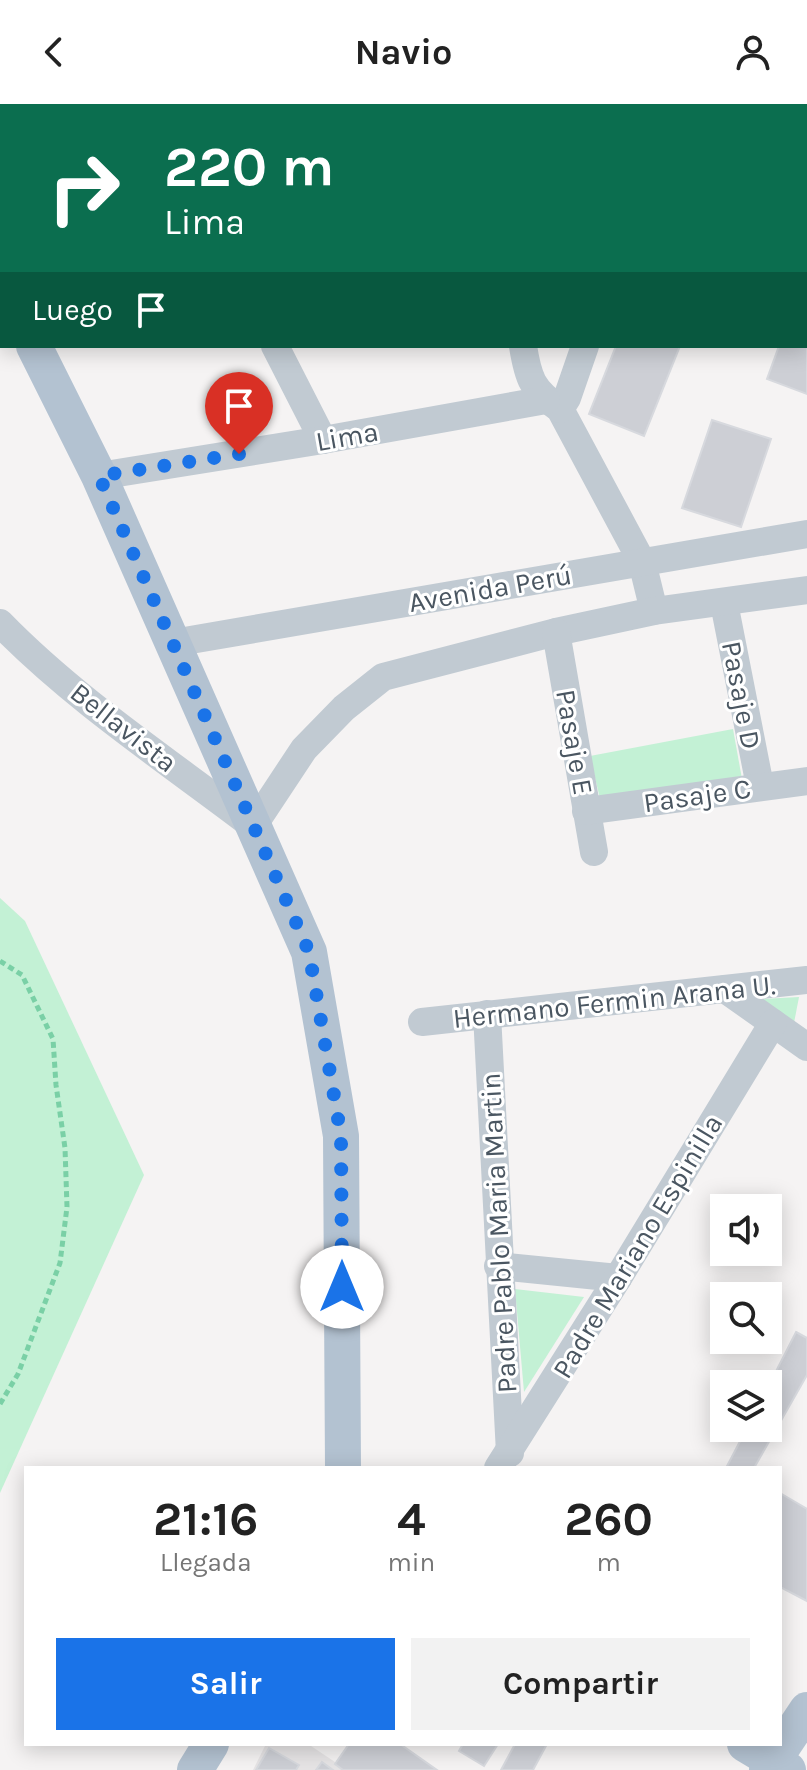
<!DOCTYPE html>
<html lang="es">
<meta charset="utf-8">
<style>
:root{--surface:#fff;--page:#f2f2f2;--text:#222;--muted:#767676;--accent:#1a73e8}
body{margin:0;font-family:Karla,sans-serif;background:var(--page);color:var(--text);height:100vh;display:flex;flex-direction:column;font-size:30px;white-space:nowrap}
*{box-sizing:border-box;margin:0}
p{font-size:26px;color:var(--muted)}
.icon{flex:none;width:44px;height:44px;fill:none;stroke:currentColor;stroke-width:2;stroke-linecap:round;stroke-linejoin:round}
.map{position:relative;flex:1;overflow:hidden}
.details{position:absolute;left:24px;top:1362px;width:758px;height:280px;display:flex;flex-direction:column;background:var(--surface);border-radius:0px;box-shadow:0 4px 20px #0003}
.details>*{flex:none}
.guide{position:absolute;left:0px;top:0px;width:808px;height:244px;box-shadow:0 4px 20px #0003;background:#0b6e4f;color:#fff;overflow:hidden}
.tools{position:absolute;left:710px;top:1090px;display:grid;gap:16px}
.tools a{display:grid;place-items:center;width:72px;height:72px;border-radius:0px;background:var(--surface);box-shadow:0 4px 20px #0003;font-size:40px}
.pin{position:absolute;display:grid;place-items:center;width:68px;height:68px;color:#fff;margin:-82px -34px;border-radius:50% 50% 50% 0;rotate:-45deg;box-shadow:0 0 8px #0007}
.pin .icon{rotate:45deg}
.me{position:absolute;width:88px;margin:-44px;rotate:0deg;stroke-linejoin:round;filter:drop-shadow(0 0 6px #0008)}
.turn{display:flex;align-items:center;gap:28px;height:168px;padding:0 32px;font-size:36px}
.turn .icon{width:104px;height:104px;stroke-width:2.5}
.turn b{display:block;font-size:56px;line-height:68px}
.then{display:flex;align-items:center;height:76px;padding:0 32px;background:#0003;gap:16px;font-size:30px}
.eta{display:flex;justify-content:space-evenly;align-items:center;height:136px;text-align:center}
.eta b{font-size:48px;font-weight:700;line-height:56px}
.button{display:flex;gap:16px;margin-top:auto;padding:16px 32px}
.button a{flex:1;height:92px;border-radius:0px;background:var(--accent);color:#fff;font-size:32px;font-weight:700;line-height:92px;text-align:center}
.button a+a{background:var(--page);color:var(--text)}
header{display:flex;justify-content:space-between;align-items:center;height:104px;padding:0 32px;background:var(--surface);font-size:36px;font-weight:700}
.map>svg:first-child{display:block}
</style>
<header><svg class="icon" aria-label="back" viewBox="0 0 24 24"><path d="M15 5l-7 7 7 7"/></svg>Navio<svg class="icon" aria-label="person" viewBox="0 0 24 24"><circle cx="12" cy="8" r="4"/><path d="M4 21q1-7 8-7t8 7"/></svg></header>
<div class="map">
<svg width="807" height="1666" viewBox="0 0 807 1666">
<rect width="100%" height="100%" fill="#f5f3f3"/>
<polygon fill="#e6e4e5" points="266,1640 308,1640 347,1666 253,1666"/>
<g fill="#c3f1d5">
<polygon points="503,0 669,0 669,2 504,2"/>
<polygon points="733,625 742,675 601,699 590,652"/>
<polygon points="0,794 25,817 144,1071 0,1389"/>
<polygon points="799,893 794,919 761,895"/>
<polygon points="515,1185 584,1193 524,1288"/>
</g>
<g fill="#cdcfd5" stroke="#d7d9de" stroke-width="2">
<polygon points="806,188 807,188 807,290 767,275 779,242 806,242"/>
<polygon points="616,242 680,242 644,332 589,310"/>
<polygon points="712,316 771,335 741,423 682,404"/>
<polygon points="796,1228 807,1234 807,1271 754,1364 726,1364 747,1324 768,1324 768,1283"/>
<polygon points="780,1389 807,1405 807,1497 780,1483"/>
<polygon points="349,1640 400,1640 437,1666 343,1666 335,1660"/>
<polygon points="463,1640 498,1640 484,1662 459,1647"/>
<polygon points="515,1640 547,1640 533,1666 501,1666"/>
<polygon points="269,1644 299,1661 296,1666 256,1666"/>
<polygon points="322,1658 333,1666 316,1666"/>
</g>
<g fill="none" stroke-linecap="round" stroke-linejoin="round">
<polyline stroke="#7ad0a6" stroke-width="5" stroke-dasharray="6 4" stroke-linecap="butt" points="0,857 22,871 53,935 56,981 65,1044 67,1103 60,1159 18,1270 0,1300"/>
<g stroke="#c1cad2" stroke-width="28">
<polyline points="34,0 34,2"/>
<polyline points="250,0 250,2"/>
<polyline points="491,0 491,2"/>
<polyline points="681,0 682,2"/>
<polyline points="806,59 807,59"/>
<polyline points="806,166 807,165"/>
<polyline points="275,242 323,336"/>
<path d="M523,242C528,274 532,286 560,305L642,458L654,507"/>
<polyline points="560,305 567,294 585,242"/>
<polyline points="99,372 323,336 546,296"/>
<polyline points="724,499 760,682"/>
<path d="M0,519C75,596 168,657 253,722L304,645L344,604L383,573L556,528L654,507L807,486"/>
<polyline points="556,528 594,748"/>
<polyline points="173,539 807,430"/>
<polyline points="586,707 807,677"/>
<polyline points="725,885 807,943"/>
<polyline points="487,910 510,1349"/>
<polyline points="422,918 807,876"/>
<polyline points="498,1162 618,1174"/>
<polyline points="498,1364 618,1174 773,919"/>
</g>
<g stroke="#b3c2d1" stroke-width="36">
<polyline points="0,41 2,48"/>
<polyline points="0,159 2,166"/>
<polyline points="34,242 99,372 309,848 341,1032 343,1364"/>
<polyline points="745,1640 788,1666"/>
<polyline points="195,1666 211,1640"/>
<polyline points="767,1666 807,1606"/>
</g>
</g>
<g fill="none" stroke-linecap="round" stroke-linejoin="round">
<polyline stroke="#1a73e8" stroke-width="14" stroke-dasharray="0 25.2" points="239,350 99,372 309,848 341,1032 342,1183"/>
</g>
<g text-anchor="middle" stroke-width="6" stroke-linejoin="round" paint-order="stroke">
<g font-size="28" fill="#4a5661" stroke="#fff">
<text transform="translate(347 332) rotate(-10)" y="10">Lima</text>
<text transform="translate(490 484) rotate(-10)" y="10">Avenida Perú</text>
<text transform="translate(742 591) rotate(79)" y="10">Pasaje D</text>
<text transform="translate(124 623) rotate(38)" y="10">Bellavista</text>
<text transform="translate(575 638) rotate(80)" y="10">Pasaje E</text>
<text transform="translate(697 691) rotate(-8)" y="10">Pasaje C</text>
<text transform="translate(614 897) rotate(-6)" y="10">Hermano Fermin Arana U.</text>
<text transform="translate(498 1129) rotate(-93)" y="10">Padre Pablo Maria Martin</text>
<text transform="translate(637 1142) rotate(-59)" y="10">Padre Mariano Espinilla</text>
</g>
</g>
</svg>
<div class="tools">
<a><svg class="icon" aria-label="sound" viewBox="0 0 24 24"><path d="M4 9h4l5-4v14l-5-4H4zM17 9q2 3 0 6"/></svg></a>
<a><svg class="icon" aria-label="search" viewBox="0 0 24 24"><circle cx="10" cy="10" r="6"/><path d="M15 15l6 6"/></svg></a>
<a><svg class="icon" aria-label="layers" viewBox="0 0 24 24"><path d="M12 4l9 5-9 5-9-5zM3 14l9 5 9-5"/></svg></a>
</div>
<div class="pin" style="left:239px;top:350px;background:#d93025"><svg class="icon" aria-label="arrive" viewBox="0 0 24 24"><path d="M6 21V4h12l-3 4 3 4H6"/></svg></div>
<svg class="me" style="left:342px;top:1183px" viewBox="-20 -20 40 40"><circle r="19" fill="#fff"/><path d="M0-13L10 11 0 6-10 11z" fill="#1a73e8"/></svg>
<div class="guide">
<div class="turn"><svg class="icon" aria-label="right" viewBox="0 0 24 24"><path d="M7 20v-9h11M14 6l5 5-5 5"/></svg><div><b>220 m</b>Lima</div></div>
<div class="then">Luego<svg class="icon" aria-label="arrive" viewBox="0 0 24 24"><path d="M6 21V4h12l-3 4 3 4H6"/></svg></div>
</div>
<section class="details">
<div class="eta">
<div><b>21:16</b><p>Llegada</p></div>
<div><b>4</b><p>min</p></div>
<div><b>260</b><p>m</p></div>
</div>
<div class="button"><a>Salir</a><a>Compartir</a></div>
</section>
</div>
